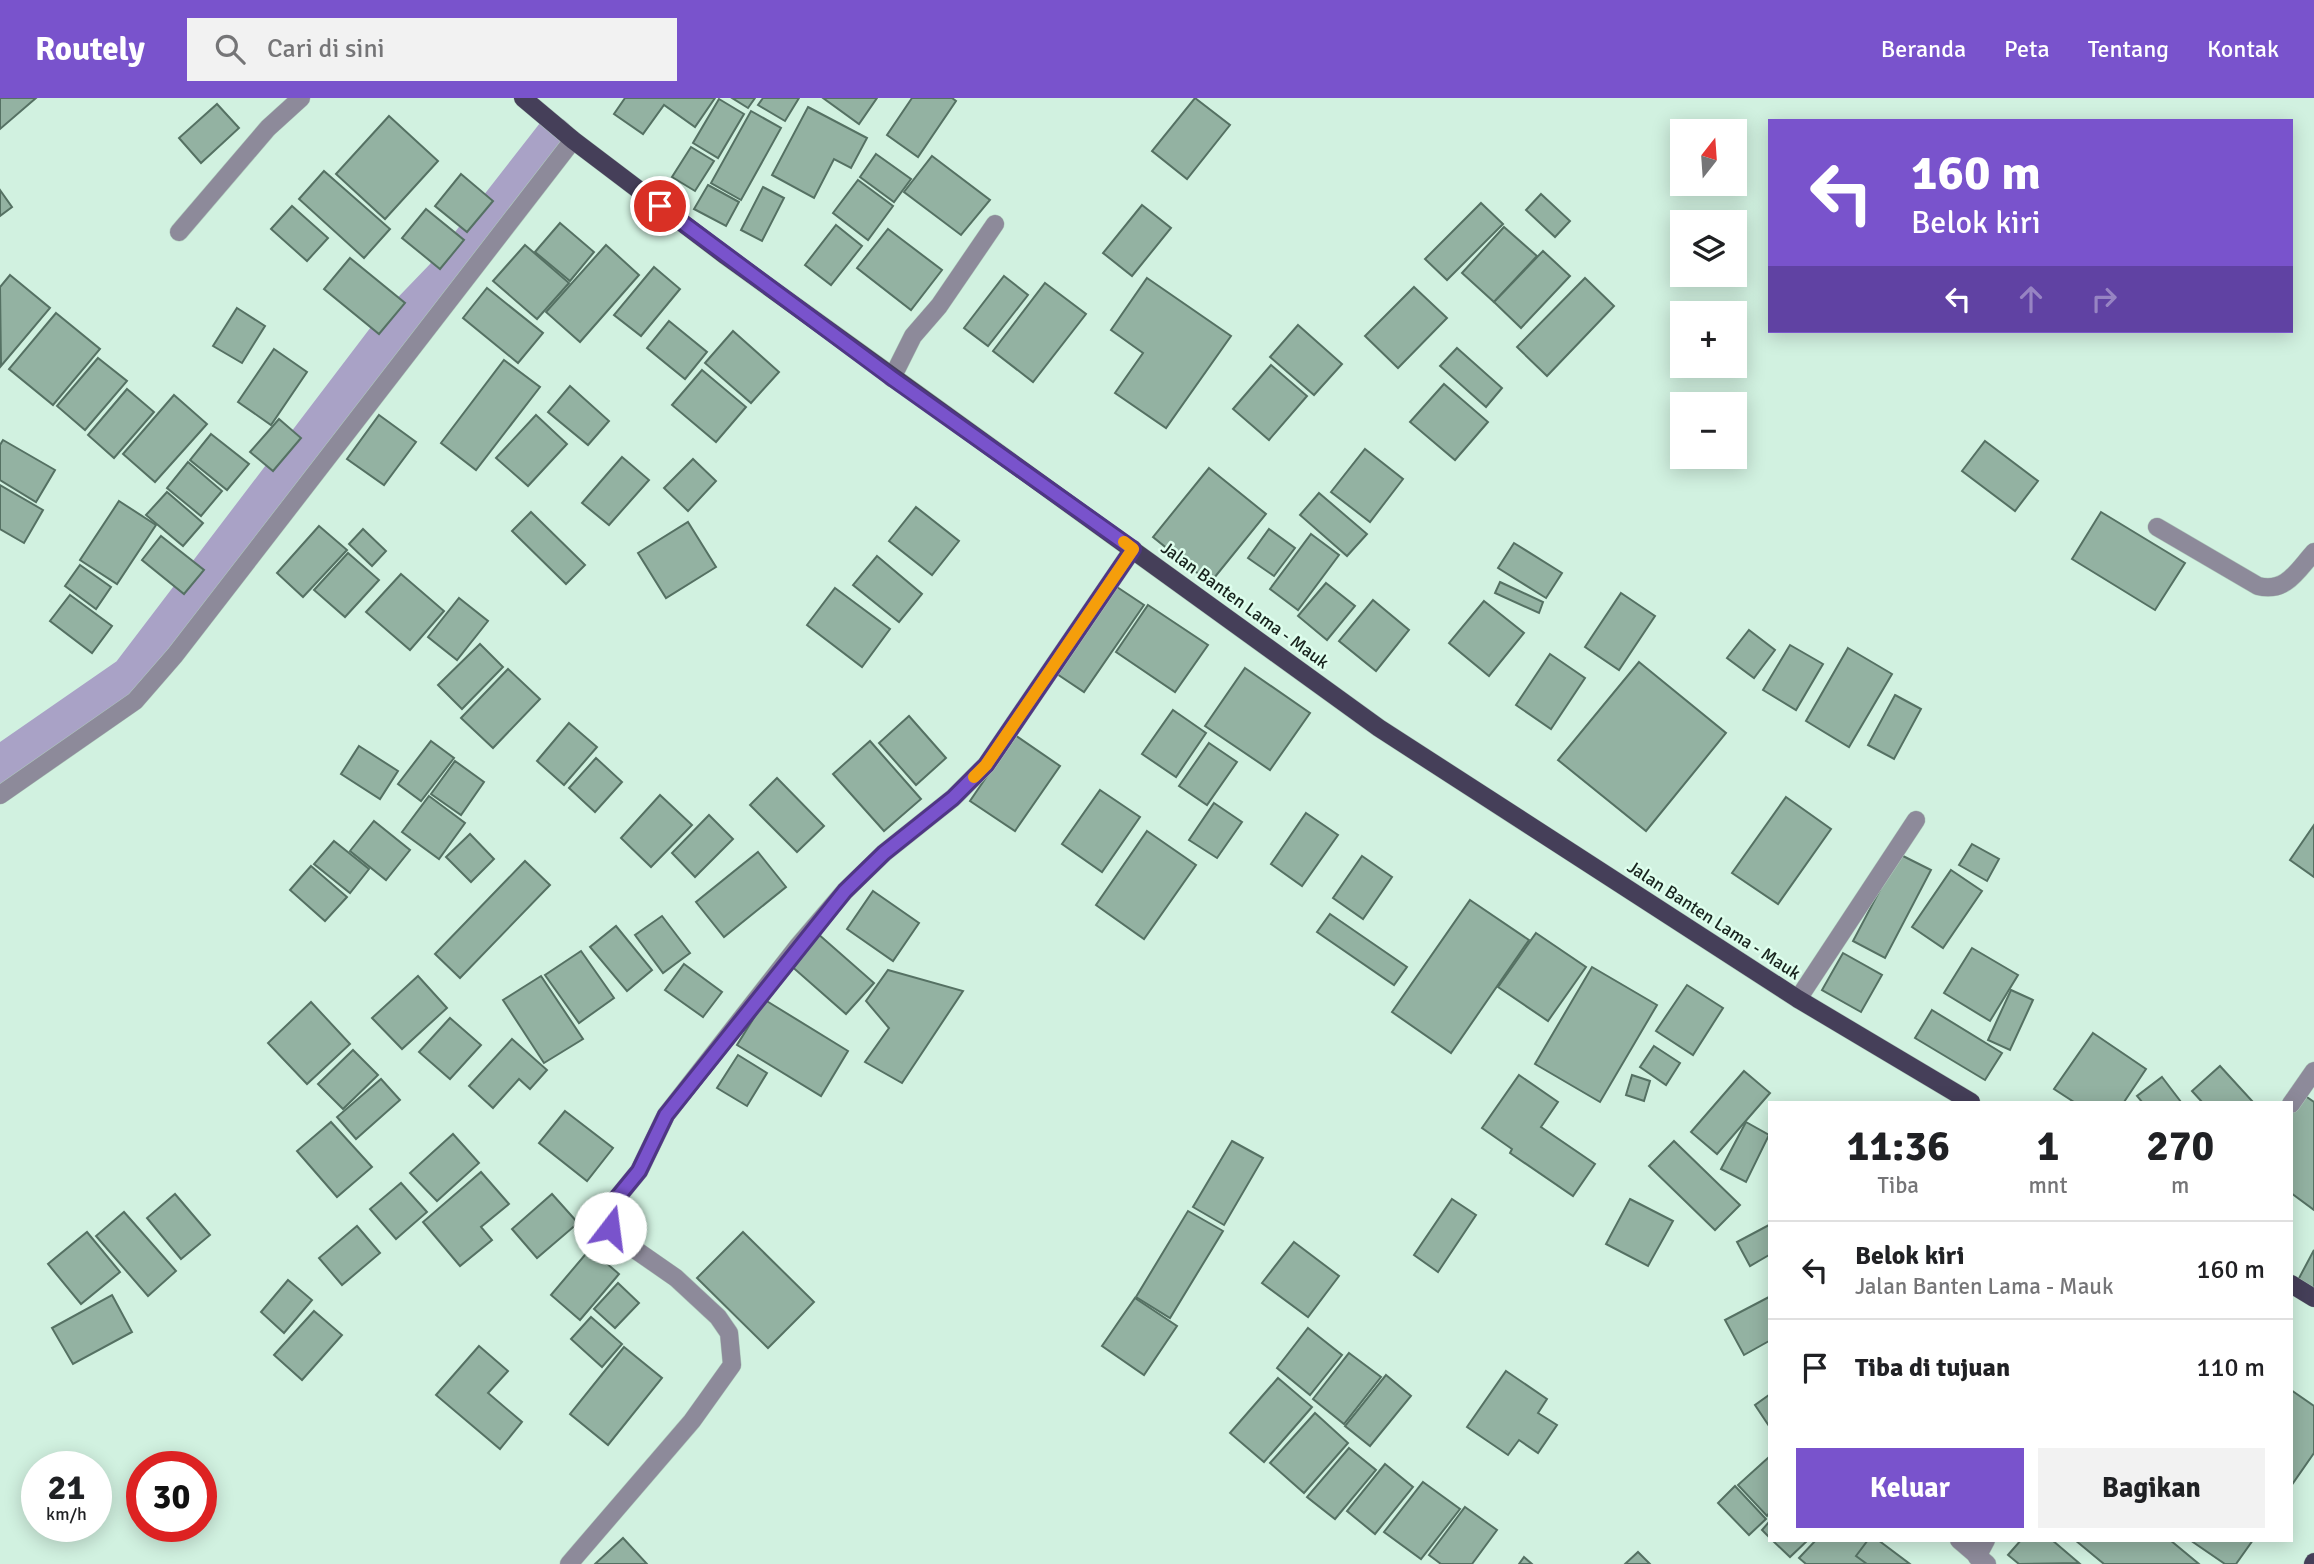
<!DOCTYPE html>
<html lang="id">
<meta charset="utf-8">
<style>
:root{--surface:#fff;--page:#f2f2f2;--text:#202124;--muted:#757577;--line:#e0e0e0;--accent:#7953cc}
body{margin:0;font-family:Signika,sans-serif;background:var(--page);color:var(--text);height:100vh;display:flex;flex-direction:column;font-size:26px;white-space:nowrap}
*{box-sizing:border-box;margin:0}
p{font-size:23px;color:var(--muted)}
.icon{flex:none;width:38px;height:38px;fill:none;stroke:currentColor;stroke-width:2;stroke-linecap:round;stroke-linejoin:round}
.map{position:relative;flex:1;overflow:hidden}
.details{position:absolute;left:1768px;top:1003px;width:525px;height:441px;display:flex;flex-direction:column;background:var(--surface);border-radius:0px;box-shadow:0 4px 18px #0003}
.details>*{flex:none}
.hud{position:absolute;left:1768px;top:21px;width:525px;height:214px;border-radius:0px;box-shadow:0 4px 18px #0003;background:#7953cc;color:#fff;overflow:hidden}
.needle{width:46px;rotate:17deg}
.fabs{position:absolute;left:1670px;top:21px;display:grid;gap:14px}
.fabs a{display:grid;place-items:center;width:77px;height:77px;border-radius:0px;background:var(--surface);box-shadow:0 4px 18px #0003;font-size:35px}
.speed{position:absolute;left:21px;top:1353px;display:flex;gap:14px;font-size:35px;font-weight:700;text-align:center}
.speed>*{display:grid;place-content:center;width:91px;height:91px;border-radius:50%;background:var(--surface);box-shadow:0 4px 18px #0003;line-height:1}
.speed small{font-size:18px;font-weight:400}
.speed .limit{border:10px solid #d22;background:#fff;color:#111}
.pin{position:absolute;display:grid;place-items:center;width:60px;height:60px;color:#fff;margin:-30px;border:4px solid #fff;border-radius:50%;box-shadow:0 2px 7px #0007}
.me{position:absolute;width:77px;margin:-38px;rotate:15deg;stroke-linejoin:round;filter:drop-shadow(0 0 5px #0008)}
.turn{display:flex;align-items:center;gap:24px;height:147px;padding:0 28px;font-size:32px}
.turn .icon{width:91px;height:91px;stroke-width:2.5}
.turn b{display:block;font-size:49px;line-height:60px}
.lanes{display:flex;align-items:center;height:66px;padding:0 28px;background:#0003;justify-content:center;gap:35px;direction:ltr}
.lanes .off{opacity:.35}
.eta{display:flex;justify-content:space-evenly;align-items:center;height:119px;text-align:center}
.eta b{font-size:42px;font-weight:700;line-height:49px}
.action{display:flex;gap:14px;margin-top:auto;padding:14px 28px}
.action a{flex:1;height:80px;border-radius:0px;background:var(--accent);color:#fff;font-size:28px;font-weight:700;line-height:80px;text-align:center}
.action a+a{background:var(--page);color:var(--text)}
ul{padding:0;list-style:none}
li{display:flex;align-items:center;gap:21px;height:98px;padding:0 28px;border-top:2px solid var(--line)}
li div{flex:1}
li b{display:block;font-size:26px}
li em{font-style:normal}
header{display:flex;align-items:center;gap:42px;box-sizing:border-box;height:98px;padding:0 35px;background:var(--accent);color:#fff}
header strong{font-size:33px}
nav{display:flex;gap:38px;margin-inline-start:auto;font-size:24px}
.search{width:490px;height:63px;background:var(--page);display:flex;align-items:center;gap:18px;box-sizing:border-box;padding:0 24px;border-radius:0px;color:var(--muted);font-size:26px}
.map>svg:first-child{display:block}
</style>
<header>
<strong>Routely</strong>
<div class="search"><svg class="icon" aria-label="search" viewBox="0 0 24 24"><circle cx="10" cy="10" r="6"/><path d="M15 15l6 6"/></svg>Cari di sini</div>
<nav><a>Beranda</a><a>Peta</a><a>Tentang</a><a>Kontak</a></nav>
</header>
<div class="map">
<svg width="2314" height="1466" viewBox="0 0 2314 1466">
<rect width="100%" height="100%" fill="#d1f1e0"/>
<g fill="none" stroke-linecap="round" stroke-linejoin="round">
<polyline stroke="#a9a2c6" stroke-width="38" points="0,667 130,577 391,234 444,179 554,38"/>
</g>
<g fill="#93b2a2" stroke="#557163" stroke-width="2">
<polygon points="0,0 36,0 0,31"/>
<polygon points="625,0 715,0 695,29 664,7 643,36 614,16"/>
<polygon points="732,0 755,0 748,10"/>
<polygon points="763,0 799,0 785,23 758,7"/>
<polygon points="823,0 877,0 859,26"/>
<polygon points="912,0 952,0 956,3 918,59 887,37"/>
<polygon points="1195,0 1230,27 1187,81 1152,53"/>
<polygon points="719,1 744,16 718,60 693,45"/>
<polygon points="217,6 239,30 201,65 179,40"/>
<polygon points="808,9 867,40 851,70 834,61 814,100 772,77"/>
<polygon points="751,13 781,30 741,102 711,85"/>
<polygon points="389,18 438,63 385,121 336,76"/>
<polygon points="691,49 714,63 695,93 672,79"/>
<polygon points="876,56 911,81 894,104 860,79"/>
<polygon points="932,58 990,102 961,137 904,94"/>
<polygon points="324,73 390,131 364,160 299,101"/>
<polygon points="461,76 493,103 467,134 435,108"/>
<polygon points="858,82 893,108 868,142 833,115"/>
<polygon points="708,87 739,104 726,128 694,111"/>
<polygon points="763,89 784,100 762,143 741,132"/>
<polygon points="0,92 12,109 0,118"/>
<polygon points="1541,96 1570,123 1555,139 1526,112"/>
<polygon points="1481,105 1503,126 1447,182 1425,161"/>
<polygon points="1142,107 1171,130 1132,178 1103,155"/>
<polygon points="292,108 328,140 307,163 271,131"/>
<polygon points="426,111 464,142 440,171 402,140"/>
<polygon points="560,125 594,154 570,183 535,154"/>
<polygon points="836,127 862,148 831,187 805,167"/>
<polygon points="1504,129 1537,158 1494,204 1462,175"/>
<polygon points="888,131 942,172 911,212 857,170"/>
<polygon points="525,147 569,185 537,221 493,183"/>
<polygon points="606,147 639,177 580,244 546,214"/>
<polygon points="1543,153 1570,178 1521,230 1494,204"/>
<polygon points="350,160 405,205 379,236 324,191"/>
<polygon points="654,169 680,191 641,238 614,217"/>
<polygon points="10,177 50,210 1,268 0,189"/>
<polygon points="1004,178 1028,197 988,248 964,230"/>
<polygon points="1147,180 1231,238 1166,330 1115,295 1143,255 1111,232"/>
<polygon points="1585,180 1614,208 1547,278 1517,249"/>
<polygon points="1045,185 1086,216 1033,284 993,253"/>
<polygon points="1414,189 1447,220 1398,270 1365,238"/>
<polygon points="487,190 543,235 518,265 463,220"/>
<polygon points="237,210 265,228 242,265 213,248"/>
<polygon points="56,215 100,251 53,307 9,271"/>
<polygon points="669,223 707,254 685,281 647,250"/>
<polygon points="1298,227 1342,266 1314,297 1270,259"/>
<polygon points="733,233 779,274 751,305 705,265"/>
<polygon points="1457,250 1502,290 1486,309 1440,268"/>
<polygon points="274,251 307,274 271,327 238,304"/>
<polygon points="98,260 127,283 85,332 57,308"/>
<polygon points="504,262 540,289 476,372 441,345"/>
<polygon points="1271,267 1307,298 1269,342 1233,311"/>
<polygon points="702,272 746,309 716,344 672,307"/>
<polygon points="1444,286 1488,324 1455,362 1410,324"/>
<polygon points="570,288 609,323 588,347 548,314"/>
<polygon points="127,291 154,314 114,360 88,337"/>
<polygon points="174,297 207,326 155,384 123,356"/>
<polygon points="379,317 416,344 384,387 347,361"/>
<polygon points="536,317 567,346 528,388 496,360"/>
<polygon points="279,321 301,340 273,373 250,354"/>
<polygon points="211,336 249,366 227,392 190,362"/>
<polygon points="3,342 55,372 36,404 0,382 0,347"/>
<polygon points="1985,343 2038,383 2015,413 1962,373"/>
<polygon points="1365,351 1403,381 1370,424 1331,394"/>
<polygon points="622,359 649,382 609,427 582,405"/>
<polygon points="693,361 716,383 688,413 664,390"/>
<polygon points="188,364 222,393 201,418 167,390"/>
<polygon points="1209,370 1266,416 1210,485 1153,439"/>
<polygon points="0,387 43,412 24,445 0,431"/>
<polygon points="167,394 203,425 183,448 146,417"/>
<polygon points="1319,395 1367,436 1347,458 1300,417"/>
<polygon points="119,403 156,427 117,486 80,462"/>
<polygon points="916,409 959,443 932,477 889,443"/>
<polygon points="531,414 585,467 566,486 512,433"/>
<polygon points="2101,414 2185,465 2155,512 2072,461"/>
<polygon points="688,424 716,469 666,500 638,455"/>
<polygon points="319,428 347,452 303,499 277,475"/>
<polygon points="363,431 386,453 372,468 349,446"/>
<polygon points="1269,431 1295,450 1274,478 1248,460"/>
<polygon points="1311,436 1339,457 1298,512 1270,491"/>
<polygon points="161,438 204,472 184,496 142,462"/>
<polygon points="1514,445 1562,475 1546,500 1498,470"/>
<polygon points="348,455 379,482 345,519 314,492"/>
<polygon points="877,458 922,496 899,524 853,487"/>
<polygon points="80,467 111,489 96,511 65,488"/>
<polygon points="401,476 444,513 410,552 366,514"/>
<polygon points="1500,484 1543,504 1539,515 1495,495"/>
<polygon points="1326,485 1355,508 1327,542 1298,518"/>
<polygon points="1117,489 1144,507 1084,594 1057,576"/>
<polygon points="835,490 890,531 862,569 807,527"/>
<polygon points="1621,495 1655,518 1619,572 1585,549"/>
<polygon points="70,497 112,528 92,555 50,523"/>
<polygon points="459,500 488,523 457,562 428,539"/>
<polygon points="1373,502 1409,532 1376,573 1339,543"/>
<polygon points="1484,503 1524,535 1489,578 1449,545"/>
<polygon points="1148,507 1208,547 1175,594 1116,554"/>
<polygon points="1749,532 1775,552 1754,580 1727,560"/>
<polygon points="480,546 503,569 462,611 438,587"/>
<polygon points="1790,547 1823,566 1796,612 1763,592"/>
<polygon points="1848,550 1892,576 1849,649 1806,623"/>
<polygon points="1550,556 1585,580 1551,631 1516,607"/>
<polygon points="1639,564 1726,635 1646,733 1558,662"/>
<polygon points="1245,570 1310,615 1270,672 1205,628"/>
<polygon points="508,571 540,601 493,650 461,620"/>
<polygon points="1895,597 1921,611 1894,661 1868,647"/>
<polygon points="1173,612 1206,635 1176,679 1142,656"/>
<polygon points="909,618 946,660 916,687 879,645"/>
<polygon points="569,625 597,649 564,687 537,663"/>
<polygon points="1015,637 1060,668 1015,733 970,703"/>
<polygon points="431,643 454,660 421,703 398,686"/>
<polygon points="870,643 921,701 884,733 833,676"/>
<polygon points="1209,645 1237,664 1207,707 1179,688"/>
<polygon points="359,648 398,673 380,701 341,676"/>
<polygon points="596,660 622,684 595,714 569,690"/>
<polygon points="455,663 484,684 461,717 431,696"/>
<polygon points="777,680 824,728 797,754 750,707"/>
<polygon points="1100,692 1140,719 1102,774 1062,746"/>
<polygon points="660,697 692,727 651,769 621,740"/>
<polygon points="429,698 465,725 439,761 402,734"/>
<polygon points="1786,699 1831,731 1778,806 1732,775"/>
<polygon points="1214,705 1242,724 1217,760 1189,742"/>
<polygon points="1306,715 1338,737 1302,788 1271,766"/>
<polygon points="709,717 733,741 695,779 672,755"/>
<polygon points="374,723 410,752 386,782 350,753"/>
<polygon points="2314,727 2314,779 2290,762"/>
<polygon points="1147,733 1196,767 1144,841 1096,807"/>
<polygon points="470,736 494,761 471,784 446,759"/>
<polygon points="334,743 369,771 350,795 314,766"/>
<polygon points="1972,746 1999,761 1987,783 1959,767"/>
<polygon points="758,754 786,789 724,839 696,804"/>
<polygon points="1899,756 1931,772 1885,860 1853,843"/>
<polygon points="1362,758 1392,779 1363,821 1333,800"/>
<polygon points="525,763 550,787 460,880 435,856"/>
<polygon points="311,768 347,799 325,823 290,792"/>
<polygon points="1951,772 1982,793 1943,850 1912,829"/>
<polygon points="873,793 919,825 893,863 847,831"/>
<polygon points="1470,802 1529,842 1451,955 1392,914"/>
<polygon points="1330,816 1407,869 1394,887 1317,834"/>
<polygon points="662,818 690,855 663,875 635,837"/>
<polygon points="616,828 652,872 627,893 590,849"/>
<polygon points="817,835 874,885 846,916 789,866"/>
<polygon points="1536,835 1586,869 1548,923 1498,889"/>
<polygon points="1972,850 2018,877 1990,923 1944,895"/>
<polygon points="581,853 614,900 579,925 545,877"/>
<polygon points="1843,855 1882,877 1861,914 1822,892"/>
<polygon points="684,866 722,894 703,919 665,892"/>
<polygon points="1592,869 1657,907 1600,1004 1535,966"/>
<polygon points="888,872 963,893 902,985 865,964 889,930 866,903"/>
<polygon points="418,878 447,910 402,951 372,920"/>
<polygon points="541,878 583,941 544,965 503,902"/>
<polygon points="1687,887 1723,910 1693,957 1656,933"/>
<polygon points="2011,892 2033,902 2010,952 1988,942"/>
<polygon points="765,902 848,953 821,998 737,947"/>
<polygon points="311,904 350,946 307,986 268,945"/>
<polygon points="1932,912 2002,955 1985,982 1915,940"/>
<polygon points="450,920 481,947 450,981 419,954"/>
<polygon points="2093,935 2146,971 2124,1004 2074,1004 2054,991"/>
<polygon points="512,941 547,972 530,991 519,981 493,1010 469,988"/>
<polygon points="1654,948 1680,965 1666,987 1640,969"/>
<polygon points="353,952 378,977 343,1011 318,986"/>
<polygon points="738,957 767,975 747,1008 717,990"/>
<polygon points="2220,968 2253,1004 2202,1004 2192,993"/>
<polygon points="1744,973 1770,995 1717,1056 1691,1034"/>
<polygon points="1519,977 1558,1004 1541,1029 1595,1066 1573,1098 1510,1055 1512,1051 1482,1030"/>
<polygon points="1632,977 1650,983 1644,1003 1626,997"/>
<polygon points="2162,979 2181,1004 2142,1004 2137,998"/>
<polygon points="381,981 400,1002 356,1041 337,1019"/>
<polygon points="2301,995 2314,1004 2314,1112 2291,1095 2291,1011"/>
<polygon points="565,1013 613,1050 587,1083 539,1045"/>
<polygon points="331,1024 372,1069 337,1099 297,1053"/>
<polygon points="1746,1024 1769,1037 1746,1084 1721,1071"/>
<polygon points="453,1036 479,1065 437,1103 410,1075"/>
<polygon points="1232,1043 1263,1060 1224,1127 1193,1109"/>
<polygon points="1674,1043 1740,1107 1715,1132 1649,1068"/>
<polygon points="481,1074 509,1106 481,1129 492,1142 460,1168 423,1124"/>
<polygon points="401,1085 427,1114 396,1141 370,1111"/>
<polygon points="175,1096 210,1137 181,1161 147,1120"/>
<polygon points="552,1096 578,1125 537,1160 512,1131"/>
<polygon points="1452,1101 1476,1117 1438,1174 1414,1157"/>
<polygon points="1630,1101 1673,1123 1648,1168 1606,1146"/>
<polygon points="1188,1113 1223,1133 1170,1220 1136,1199"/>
<polygon points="124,1114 176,1173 148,1198 96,1138"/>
<polygon points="1769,1127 1769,1157 1750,1168 1737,1144"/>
<polygon points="357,1128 380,1155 342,1187 319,1160"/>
<polygon points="87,1134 120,1174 81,1206 48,1166"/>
<polygon points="743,1134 814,1204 768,1250 697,1180"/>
<polygon points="1294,1144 1339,1178 1308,1219 1262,1185"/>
<polygon points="590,1151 619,1176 580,1222 551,1197"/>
<polygon points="2314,1152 2314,1191 2298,1182"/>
<polygon points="288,1182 312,1202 284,1235 261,1214"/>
<polygon points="618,1185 639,1205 615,1230 594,1211"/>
<polygon points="112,1197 132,1234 73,1266 52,1230"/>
<polygon points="1769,1199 1769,1243 1744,1257 1725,1222"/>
<polygon points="1135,1200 1177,1228 1144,1277 1102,1248"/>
<polygon points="314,1213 342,1237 302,1282 274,1257"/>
<polygon points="591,1219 622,1246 602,1269 571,1241"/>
<polygon points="1308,1230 1342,1257 1310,1297 1277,1270"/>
<polygon points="479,1248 508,1273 488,1295 522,1324 500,1351 436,1297"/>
<polygon points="624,1249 662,1280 608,1347 570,1316"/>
<polygon points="1349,1255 1381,1279 1344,1326 1313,1301"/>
<polygon points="1506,1273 1547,1301 1538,1315 1557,1327 1538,1355 1519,1342 1508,1357 1467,1329"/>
<polygon points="1386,1277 1411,1298 1370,1348 1345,1328"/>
<polygon points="1278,1280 1312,1309 1264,1364 1230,1335"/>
<polygon points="2291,1292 2314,1308 2314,1355 2291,1388"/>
<polygon points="1769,1297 1769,1328 1755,1307"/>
<polygon points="1315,1315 1348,1345 1304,1395 1270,1365"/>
<polygon points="1349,1350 1376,1372 1335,1421 1307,1399"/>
<polygon points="1769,1359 1769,1415 1767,1418 1738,1387"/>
<polygon points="1385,1366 1413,1389 1375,1436 1347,1413"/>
<polygon points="1423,1384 1460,1411 1421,1461 1384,1434"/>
<polygon points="1735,1388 1766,1421 1749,1437 1718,1405"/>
<polygon points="1465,1409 1497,1432 1472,1466 1441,1466 1429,1457"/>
<polygon points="1769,1424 1769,1439 1762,1432"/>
<polygon points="623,1440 647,1466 595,1466"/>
<polygon points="1772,1442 1808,1442 1790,1459"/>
<polygon points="1816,1442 1867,1442 1880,1454 1869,1466 1806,1466 1799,1460"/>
<polygon points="1868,1442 1878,1442 1910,1466 1867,1466 1856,1458"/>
<polygon points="2021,1442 2052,1442 2079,1465 2019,1466 2008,1457"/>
<polygon points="2075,1442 2170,1442 2199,1466 2104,1466"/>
<polygon points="2190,1442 2253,1442 2236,1466 2225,1466"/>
<polygon points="1638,1454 1650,1466 1625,1466"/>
<polygon points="1524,1459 1532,1466 1519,1466"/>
</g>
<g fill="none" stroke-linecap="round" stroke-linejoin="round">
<defs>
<g id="street">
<polyline points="179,134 268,30 301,0"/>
<polyline points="892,280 913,238 939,208 995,126"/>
<path d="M2157,429L2258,488C2286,495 2297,473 2314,454"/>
<polyline points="0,697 135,603 175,557 573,42"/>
<polyline points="1798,901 1916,722"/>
<polyline points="2291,1006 2314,973"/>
<polyline points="1959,1442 1987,1466"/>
<polyline points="1977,1459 1986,1442"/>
<polyline points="569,1466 692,1323 732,1267 729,1235 718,1219 676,1180 617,1139 607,1120 612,1106 639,1073 666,1017 798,848 845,793 884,755 953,700 986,667 1133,451"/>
</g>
<g id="primary">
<polyline points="523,0 573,42 726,158 1379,630 1798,901 1971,1004"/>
<polyline points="2291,1186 2314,1200"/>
<polyline points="2313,1466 2314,1464"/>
</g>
</defs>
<use href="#street" stroke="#b0ccbd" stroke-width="19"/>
<use href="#primary" stroke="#b0ccbd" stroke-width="19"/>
<use href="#street" stroke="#8d8a9a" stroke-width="18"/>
<use href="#primary" stroke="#453f59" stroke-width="18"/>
</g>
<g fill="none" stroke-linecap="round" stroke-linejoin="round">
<defs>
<polyline id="route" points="610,1130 607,1119 612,1106 639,1073 666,1017 845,793 884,755 953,700 986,667 1133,451 892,280 660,108"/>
</defs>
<use href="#route" stroke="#4f3685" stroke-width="18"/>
<use href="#route" stroke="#7953cc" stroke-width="12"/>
<polyline stroke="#f59e0b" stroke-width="12" points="974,679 986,667 1133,451 1124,444"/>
</g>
<g text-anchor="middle" stroke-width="5" stroke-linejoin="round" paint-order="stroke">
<g font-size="18" fill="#17231d" stroke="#defeed">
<text transform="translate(1245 507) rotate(36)" y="6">Jalan Banten Lama - Mauk</text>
<text transform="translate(1714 822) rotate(33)" y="6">Jalan Banten Lama - Mauk</text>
</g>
</g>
</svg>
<div class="fabs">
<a><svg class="needle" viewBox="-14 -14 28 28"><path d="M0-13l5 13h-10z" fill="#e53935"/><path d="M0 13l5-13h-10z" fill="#757577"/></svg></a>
<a><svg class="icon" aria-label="layers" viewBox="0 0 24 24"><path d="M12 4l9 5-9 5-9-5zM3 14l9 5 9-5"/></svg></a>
<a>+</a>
<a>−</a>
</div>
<div class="speed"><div>21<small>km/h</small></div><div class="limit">30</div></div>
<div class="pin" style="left:660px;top:108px;background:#d93025"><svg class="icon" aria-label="arrive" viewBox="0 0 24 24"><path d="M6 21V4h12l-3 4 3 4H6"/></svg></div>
<svg class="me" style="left:610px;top:1130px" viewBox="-20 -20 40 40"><circle r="19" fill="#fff"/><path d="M0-13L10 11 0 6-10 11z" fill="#7953cc"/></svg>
<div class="hud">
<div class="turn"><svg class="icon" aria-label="left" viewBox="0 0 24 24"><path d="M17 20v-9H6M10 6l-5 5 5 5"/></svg><div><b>160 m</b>Belok kiri</div></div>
<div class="lanes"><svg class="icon" aria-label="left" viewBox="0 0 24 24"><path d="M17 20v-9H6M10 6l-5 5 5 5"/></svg><svg class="icon off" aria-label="ahead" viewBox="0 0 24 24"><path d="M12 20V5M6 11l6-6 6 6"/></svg><svg class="icon off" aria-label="right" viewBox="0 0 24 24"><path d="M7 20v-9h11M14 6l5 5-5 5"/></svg></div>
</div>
<section class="details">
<div class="eta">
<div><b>11:36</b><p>Tiba</p></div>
<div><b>1</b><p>mnt</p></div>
<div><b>270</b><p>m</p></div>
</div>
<ul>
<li><svg class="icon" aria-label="left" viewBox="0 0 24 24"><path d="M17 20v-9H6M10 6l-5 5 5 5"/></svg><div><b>Belok kiri</b><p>Jalan Banten Lama - Mauk</p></div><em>160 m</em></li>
<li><svg class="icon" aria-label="arrive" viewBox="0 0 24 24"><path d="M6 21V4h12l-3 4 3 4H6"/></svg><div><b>Tiba di tujuan</b></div><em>110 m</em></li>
</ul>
<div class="action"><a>Keluar</a><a>Bagikan</a></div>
</section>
</div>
